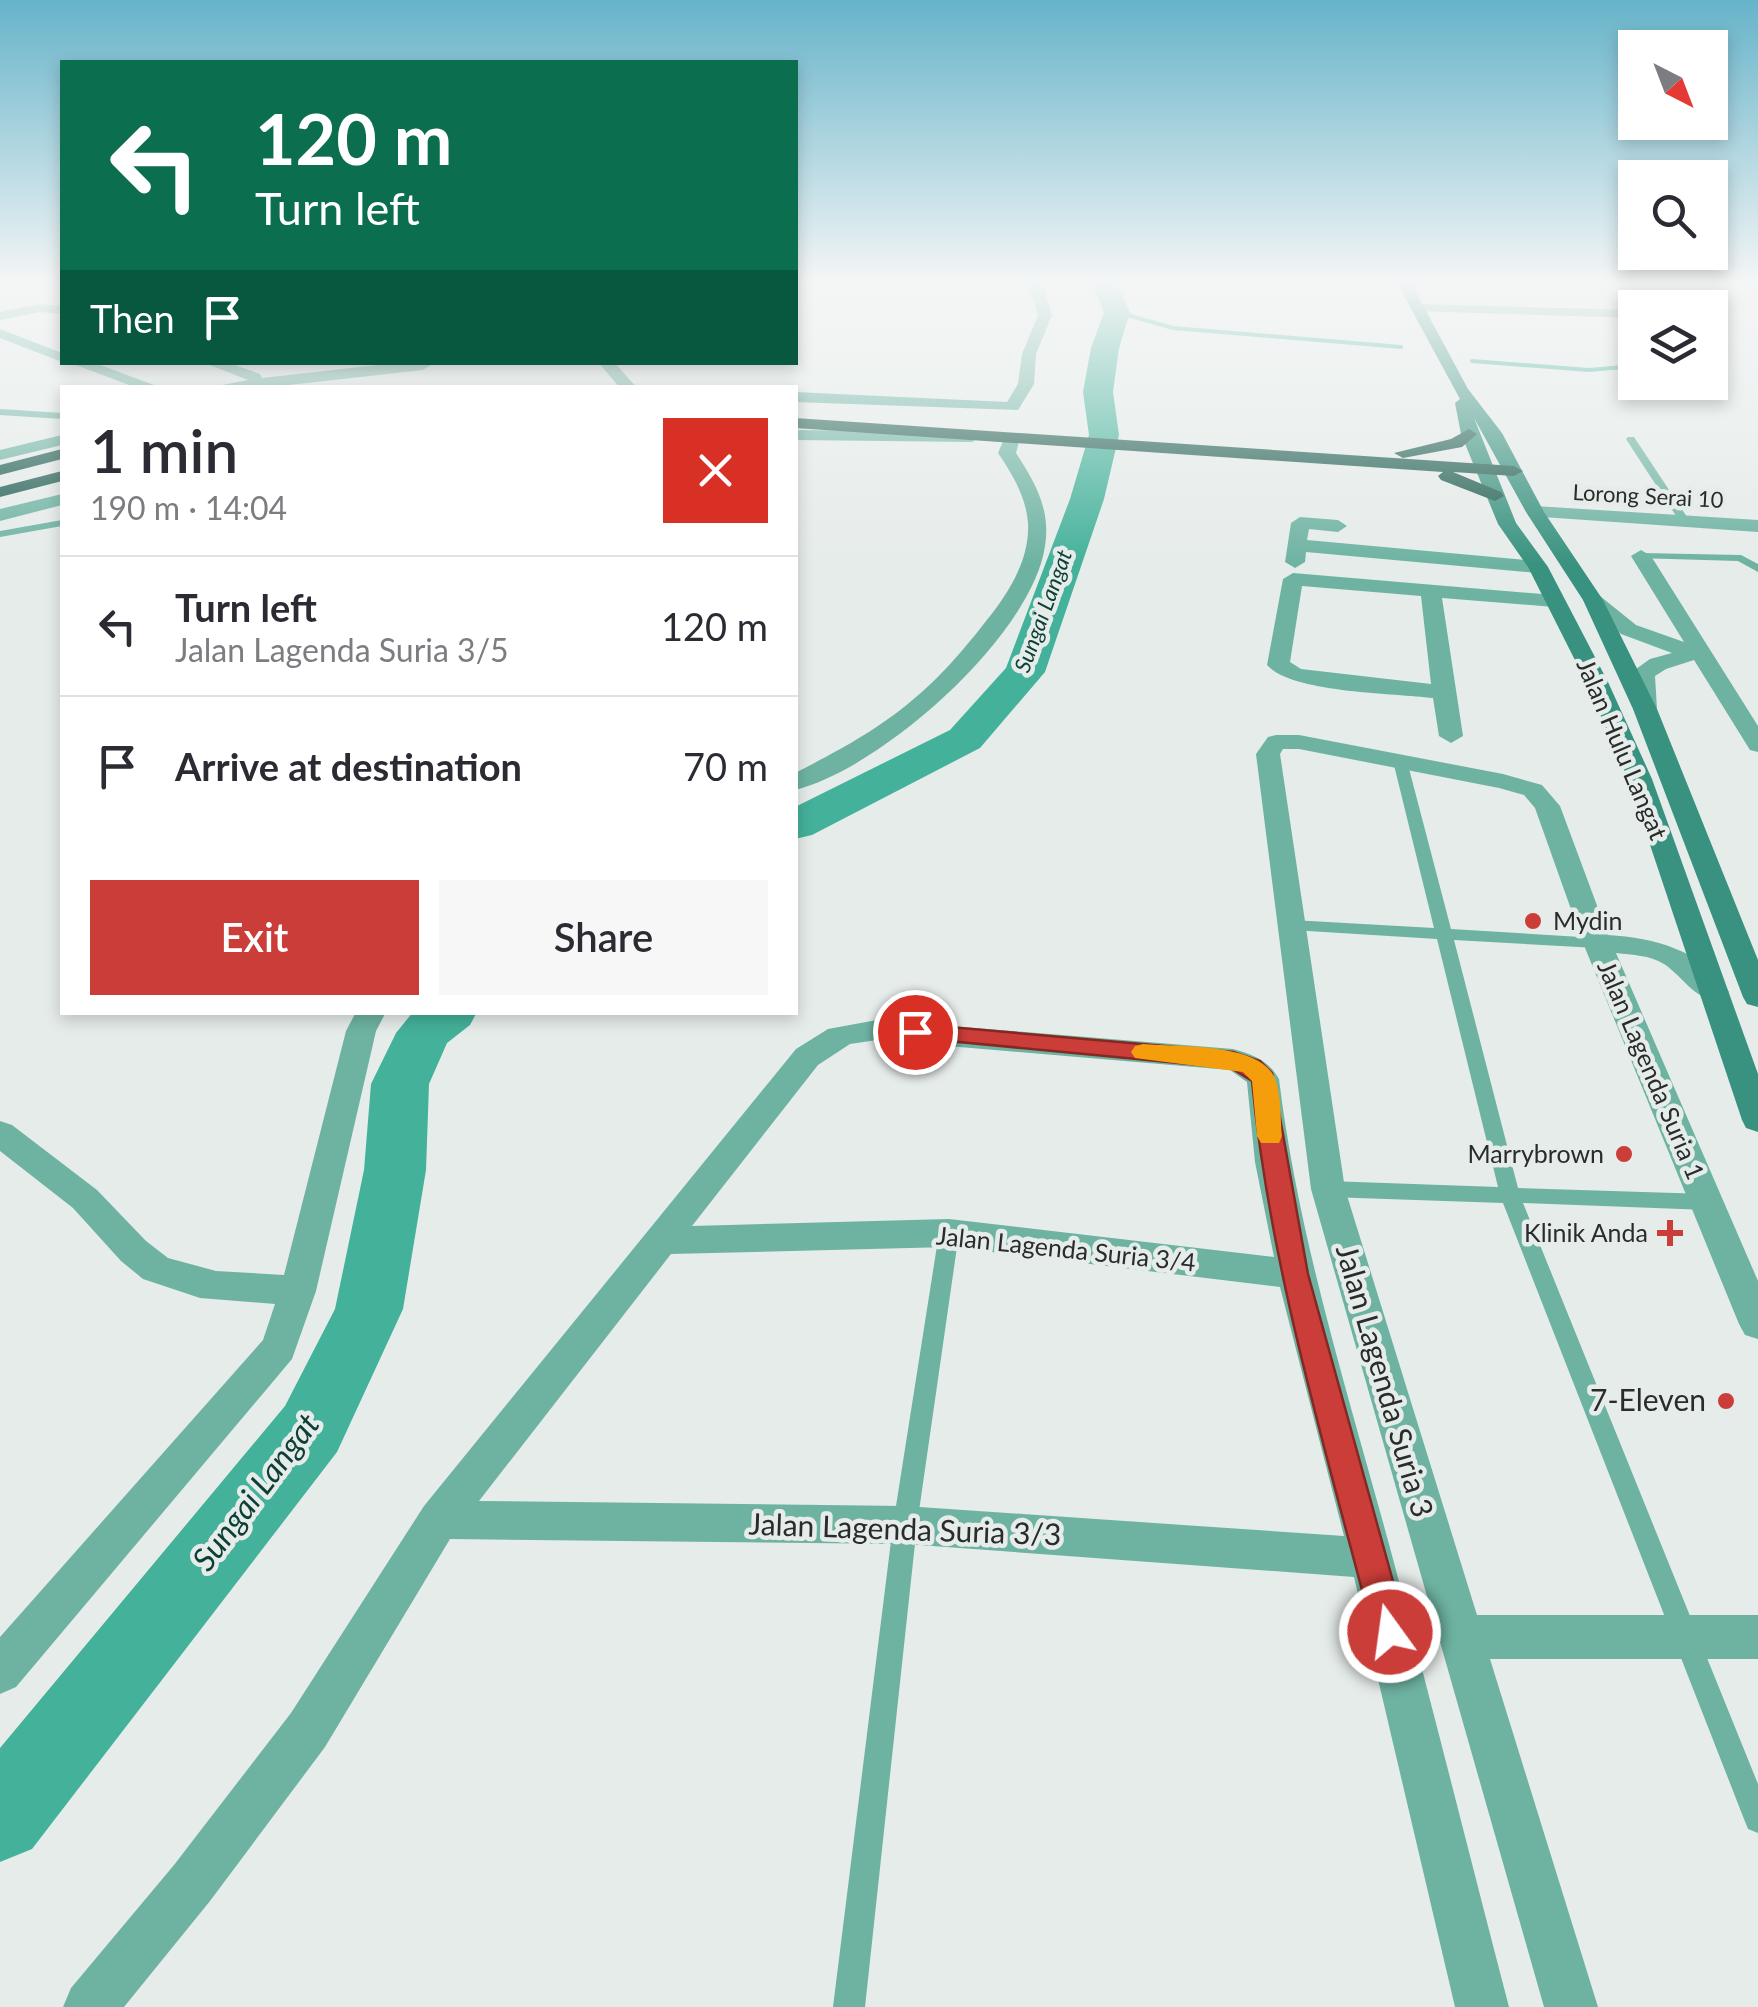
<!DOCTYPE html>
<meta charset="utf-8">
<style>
:root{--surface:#fff;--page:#f7f7f7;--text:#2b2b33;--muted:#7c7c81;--line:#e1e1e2;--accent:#cb3d38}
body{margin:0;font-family:Lato,sans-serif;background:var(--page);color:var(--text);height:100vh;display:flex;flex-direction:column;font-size:38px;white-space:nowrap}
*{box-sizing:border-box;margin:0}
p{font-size:32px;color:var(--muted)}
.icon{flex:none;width:55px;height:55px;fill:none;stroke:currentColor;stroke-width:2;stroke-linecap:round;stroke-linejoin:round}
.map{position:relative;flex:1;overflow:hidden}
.panel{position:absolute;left:60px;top:385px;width:738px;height:630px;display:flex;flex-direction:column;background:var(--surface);border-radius:0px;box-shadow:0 5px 15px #0003}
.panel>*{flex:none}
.hud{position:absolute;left:60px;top:60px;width:738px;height:305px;border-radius:0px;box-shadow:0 5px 15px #0003;background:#0b6e4f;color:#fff;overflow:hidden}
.needle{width:65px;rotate:138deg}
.fabs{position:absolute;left:1618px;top:30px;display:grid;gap:20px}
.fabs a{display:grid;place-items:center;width:110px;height:110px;border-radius:0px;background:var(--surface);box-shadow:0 5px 15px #0003;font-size:50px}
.pin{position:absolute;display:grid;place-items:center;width:85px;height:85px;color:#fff;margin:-42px;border:5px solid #fff;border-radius:50%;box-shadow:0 2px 10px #0007}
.me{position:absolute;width:110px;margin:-55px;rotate:346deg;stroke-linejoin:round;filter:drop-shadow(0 0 8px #0008)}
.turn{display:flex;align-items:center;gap:35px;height:210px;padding:0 30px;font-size:45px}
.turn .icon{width:130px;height:130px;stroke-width:2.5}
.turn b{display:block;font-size:70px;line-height:85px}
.then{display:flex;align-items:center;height:95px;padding:0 30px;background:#0003;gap:20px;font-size:38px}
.round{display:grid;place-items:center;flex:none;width:105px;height:105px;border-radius:0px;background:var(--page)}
.head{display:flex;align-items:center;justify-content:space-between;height:170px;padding:0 30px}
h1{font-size:60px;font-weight:600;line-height:75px}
.primary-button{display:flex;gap:20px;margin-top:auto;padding:20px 30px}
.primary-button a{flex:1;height:115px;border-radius:0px;background:var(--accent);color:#fff;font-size:40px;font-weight:600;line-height:115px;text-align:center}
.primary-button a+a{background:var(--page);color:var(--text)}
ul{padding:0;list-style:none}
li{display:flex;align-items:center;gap:30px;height:140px;padding:0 30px;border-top:2px solid var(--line)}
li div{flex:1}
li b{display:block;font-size:38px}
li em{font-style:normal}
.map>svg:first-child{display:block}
</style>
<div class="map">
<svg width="1758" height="2007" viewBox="0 0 1758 2007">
<rect width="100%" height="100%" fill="#e6ecea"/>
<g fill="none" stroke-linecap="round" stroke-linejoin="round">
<g stroke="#44b19a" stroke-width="4">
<polyline points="1117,312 1173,328 1401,347"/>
<polyline points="1472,361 1589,370 1635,366"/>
</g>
<g fill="#44b19a" fill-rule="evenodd">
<polygon points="1092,283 1116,283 1130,312 1119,348 1113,392 1119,435 1104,499 1045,672 980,748 812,835 795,839 795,807 950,730 1006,668 1070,499 1089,435 1083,392 1091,348 1104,312"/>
<polygon points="413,1012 477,1012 470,1025 447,1043 429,1084 426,1170 403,1309 337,1452 32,1849 0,1862 0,1748 285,1406 335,1309 364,1170 371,1084 396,1033"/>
</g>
<g fill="#6eb3a2" fill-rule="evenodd">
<polygon points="0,409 62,413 62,419 0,415"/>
<polygon points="1628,437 1634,437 1689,520 1688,522 1680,522 1626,439"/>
<polygon points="62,520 62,526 0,537 0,531"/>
<polygon points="1641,553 1741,555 1758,564 1758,572 1738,561 1637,558 1637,554"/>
<polygon points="1400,757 1407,761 1451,929 1597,938 1605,943 1597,948 1454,940 1518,1188 1707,1194 1714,1197 1717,1202 1714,1207 1707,1210 1523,1203 1758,1784 1758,1833 1748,1829 1744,1819 1503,1203 1328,1197 1321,1194 1318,1189 1321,1184 1328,1181 1498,1187 1437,939 1292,930 1284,925 1292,920 1434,928 1393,761"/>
<polygon points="949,1225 956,1227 959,1233 917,1525 865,2007 833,2007 893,1525 939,1233 942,1227"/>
</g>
<g fill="#6eb3a2" fill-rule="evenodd">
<polygon points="1028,283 1042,283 1052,315 1036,354 1034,384 1018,410 795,402 795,392 1007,402 1018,384 1022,354 1038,315"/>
<polygon points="40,304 62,306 62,314 40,312 0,320 0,312"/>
<polygon points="1420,304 1635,310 1635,318 1415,311 1415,305"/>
<polygon points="0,329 62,353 62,362 0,338"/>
<polygon points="68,362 92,362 162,388 137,388"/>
<polygon points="202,362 226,362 260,374 262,378 404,362 431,365 423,370 262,388 207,388 248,380"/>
<polygon points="598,362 614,362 637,388 620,388"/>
<polygon points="795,430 972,432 980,437 972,442 795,440"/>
<path d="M1006,434L1020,438L1016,453C1035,482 1051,510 1045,546C1032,636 881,769 795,790V773C882,729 926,699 986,621C1008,594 1030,560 1028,523C1026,497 1013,475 998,453Z"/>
<polygon points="62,435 62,445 0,460 0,450"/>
<polygon points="62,494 62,505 0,521 0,509"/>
<polygon points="1535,506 1758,520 1758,532 1528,516 1528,508"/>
<polygon points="1300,517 1338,520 1347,526 1338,532 1309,529 1307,540 1538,561 1548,567 1538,573 1306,552 1305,562 1295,568 1285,562 1291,523"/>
<polygon points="1641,550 1651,556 1758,726 1758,752 1750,750 1694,660 1666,669 1655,676 1657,709 1653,714 1645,716 1633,709 1636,669 1650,659 1672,653 1621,634 1583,600 1593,594 1600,596 1636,625 1684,642 1631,556"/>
<path d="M1293,573L1554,595L1564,601L1554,607L1442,598L1463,736L1451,743L1439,736L1433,698C1393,693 1292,693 1267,665L1283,579ZM1302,586L1421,596L1431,684L1301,669L1290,662Z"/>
<path d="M1276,735H1299L1503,774L1542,785L1560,806L1608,935C1655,938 1702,950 1729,992L1725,999C1698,1006 1684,977 1664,964C1649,955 1633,955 1616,953L1758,1281V1339L1745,1335L1739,1324L1583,943L1535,808L1524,795L1499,788L1299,749H1283L1280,754L1345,1189L1477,1615H1758V1659H1490L1598,2007H1544L1311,1189L1256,754L1268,737Z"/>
<polygon points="356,1012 386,1012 376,1031 316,1291 292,1359 16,1687 0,1694 0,1637 263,1340 275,1304 200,1298 143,1279 121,1261 73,1208 0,1151 0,1121 12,1125 97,1190 146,1241 168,1258 216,1271 284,1275 346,1031"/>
<path d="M877,1020L1233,1049C1254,1055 1268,1060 1279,1079C1299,1243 1350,1399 1393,1559C1433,1708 1470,1858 1509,2007H1455L1354,1577L905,1544L450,1539L325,1747L210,1901L124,2007H63L71,1988L174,1865L291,1713L424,1506L796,1049L828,1029ZM877,1040L1230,1070L1247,1082L1255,1162L1274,1257L949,1219L692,1226L818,1065L850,1044ZM949,1247L1280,1287L1344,1536L905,1506L479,1501L671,1254Z"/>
</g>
<polygon fill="#39927f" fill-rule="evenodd" points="1397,283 1411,283 1468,389 1502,433 1544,512 1603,600 1657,709 1758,960 1758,1007 1747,1004 1743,997 1633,709 1583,600 1526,512 1474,418 1516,523 1548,567 1608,682 1652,779 1758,1074 1758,1132 1746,1128 1742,1120 1628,779 1586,682 1528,567 1498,524 1461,434 1455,403 1460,399"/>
<g fill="#225f52" fill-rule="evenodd">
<polygon points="795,418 1514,466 1523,471 1514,476 1453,472 1501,492 1504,496 1495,501 1441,480 1438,476 1443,472 795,428"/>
<polygon points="1469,429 1477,434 1462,447 1403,458 1394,453 1451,439"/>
<polygon points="62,449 62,459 0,475 0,465"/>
<polygon points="62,471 62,481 0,497 0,487"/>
</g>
</g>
<linearGradient id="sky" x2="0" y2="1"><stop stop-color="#66b3c9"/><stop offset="0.5" stop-color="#f4f6f6"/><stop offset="1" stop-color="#f4f6f6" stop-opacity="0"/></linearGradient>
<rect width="1758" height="564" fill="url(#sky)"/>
<path fill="#cb3d38" stroke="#842824" stroke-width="2.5" d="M915,1024L1233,1052L1260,1061L1272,1073L1308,1274L1407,1632L1402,1644L1390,1649L1378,1644L1373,1632C1326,1450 1270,1269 1252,1081L1231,1068L907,1037L904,1032L907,1026Z"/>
<path fill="#f59e0b" d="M1143,1044C1177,1047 1252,1043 1272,1073C1282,1088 1280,1119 1282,1136L1279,1143H1261L1257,1136L1252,1081L1243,1072L1135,1058L1131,1052L1135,1046Z"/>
<g fill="#cb3d38" stroke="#e6ecea" stroke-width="4">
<circle cx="1533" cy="921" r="10"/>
<circle cx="1624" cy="1154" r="10"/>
<path d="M1665 1218h10v10h10v10h-10v10h-10v-10h-10v-10h10z"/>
<circle cx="1726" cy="1401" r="10"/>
</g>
<g text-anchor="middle" stroke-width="9" stroke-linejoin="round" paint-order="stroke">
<g font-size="22" fill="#292c2b" stroke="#e6ecea">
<text transform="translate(1648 496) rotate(3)" y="8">Lorong Serai 10</text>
</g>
<g font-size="22" font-style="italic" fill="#0e3f36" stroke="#e6ecea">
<text transform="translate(1043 611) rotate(-70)" y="8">Sungai Langat</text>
</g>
<g font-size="25" fill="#292c2b" stroke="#e6ecea">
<text transform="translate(1622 749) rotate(67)" y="9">Jalan Hulu Langat</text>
<text transform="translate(1651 1070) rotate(67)" y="9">Jalan Lagenda Suria 1</text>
<text transform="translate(1066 1249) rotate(6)" y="9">Jalan Lagenda Suria 3/4</text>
</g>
<g font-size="25" fill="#292c2b" stroke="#e6ecea" text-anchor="end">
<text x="1553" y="930" text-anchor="start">Mydin</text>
<text x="1604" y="1163">Marrybrown</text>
<text x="1648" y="1242">Klinik Anda</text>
</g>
<g font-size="30" fill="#292c2b" stroke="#e6ecea">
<text transform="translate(1384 1381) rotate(74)" y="10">Jalan Lagenda Suria 3</text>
<text transform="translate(905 1530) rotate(2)" y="10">Jalan Lagenda Suria 3/3</text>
</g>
<g font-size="30" fill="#292c2b" stroke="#e6ecea" text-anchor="end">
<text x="1706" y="1411">7-Eleven</text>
</g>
<g font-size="32" font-style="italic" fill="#0e3f36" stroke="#e6ecea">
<text transform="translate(256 1492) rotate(-53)" y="11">Sungai Langat</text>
</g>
</g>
</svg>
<div class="fabs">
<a><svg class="needle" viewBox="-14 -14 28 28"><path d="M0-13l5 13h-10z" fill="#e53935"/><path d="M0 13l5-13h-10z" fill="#7c7c81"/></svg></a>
<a><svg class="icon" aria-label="search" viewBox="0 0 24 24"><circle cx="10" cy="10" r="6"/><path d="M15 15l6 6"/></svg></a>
<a><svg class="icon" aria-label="layers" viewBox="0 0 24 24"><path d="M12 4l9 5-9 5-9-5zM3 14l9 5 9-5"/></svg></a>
</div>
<div class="pin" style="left:915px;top:1032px;background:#d93025"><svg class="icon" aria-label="arrive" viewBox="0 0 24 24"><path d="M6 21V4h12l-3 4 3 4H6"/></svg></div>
<svg class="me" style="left:1390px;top:1632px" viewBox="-20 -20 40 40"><circle r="17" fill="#cb3d38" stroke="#fff" stroke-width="3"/><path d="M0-11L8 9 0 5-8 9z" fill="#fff"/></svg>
<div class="hud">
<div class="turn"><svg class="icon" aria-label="left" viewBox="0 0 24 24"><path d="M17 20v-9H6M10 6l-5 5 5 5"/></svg><div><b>120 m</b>Turn left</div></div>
<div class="then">Then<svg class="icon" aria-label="arrive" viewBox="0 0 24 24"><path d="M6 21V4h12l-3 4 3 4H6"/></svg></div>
</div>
<section class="panel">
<div class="head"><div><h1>1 min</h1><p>190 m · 14:04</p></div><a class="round" style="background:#d93025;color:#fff"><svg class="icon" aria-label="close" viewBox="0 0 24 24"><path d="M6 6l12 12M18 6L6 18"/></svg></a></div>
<ul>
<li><svg class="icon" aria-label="left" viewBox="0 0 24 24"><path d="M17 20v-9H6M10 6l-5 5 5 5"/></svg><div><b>Turn left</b><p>Jalan Lagenda Suria 3/5</p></div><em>120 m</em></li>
<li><svg class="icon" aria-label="arrive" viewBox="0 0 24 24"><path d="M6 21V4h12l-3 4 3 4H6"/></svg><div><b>Arrive at destination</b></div><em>70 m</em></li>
</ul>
<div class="primary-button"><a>Exit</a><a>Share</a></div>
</section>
</div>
